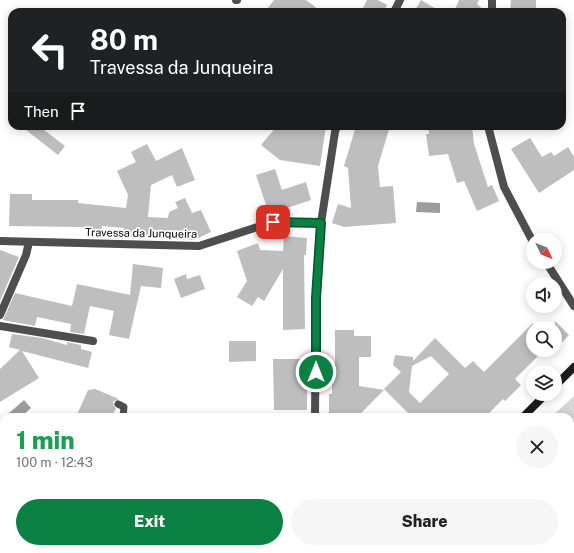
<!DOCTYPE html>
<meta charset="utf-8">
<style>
:root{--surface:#fff;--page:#f6f6f6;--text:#222;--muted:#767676;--accent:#0b8043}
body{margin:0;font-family:"Public Sans",sans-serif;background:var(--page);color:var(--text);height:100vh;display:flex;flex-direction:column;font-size:15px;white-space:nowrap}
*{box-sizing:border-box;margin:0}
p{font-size:13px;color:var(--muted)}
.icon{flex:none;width:22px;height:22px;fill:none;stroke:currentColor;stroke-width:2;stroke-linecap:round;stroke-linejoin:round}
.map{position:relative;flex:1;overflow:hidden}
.panel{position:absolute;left:0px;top:413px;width:574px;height:140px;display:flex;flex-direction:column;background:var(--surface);border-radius:12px 12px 0 0;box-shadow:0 2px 10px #0003}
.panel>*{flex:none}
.banner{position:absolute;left:8px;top:8px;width:558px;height:122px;border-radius:12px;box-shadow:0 2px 10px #0003;background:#202124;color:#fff;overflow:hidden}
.needle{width:26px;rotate:133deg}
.controls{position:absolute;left:526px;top:233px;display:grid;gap:8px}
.controls a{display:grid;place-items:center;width:36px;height:36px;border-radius:50%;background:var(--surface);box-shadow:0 2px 10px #0003;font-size:20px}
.pin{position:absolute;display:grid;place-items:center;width:34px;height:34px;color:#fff;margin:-17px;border-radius:8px;box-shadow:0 2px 6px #0006}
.me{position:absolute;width:44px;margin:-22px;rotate:0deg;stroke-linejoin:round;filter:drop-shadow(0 0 3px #0008)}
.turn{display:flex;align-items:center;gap:14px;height:84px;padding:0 16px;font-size:18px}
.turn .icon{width:52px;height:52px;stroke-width:2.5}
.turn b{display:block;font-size:28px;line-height:34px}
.then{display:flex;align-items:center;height:38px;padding:0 16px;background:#0003;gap:8px;font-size:15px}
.round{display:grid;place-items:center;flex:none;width:42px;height:42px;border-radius:21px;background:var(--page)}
.summary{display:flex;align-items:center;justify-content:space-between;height:68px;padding:0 16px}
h1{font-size:24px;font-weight:800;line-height:30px;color:#1e9e55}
.cta{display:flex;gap:8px;margin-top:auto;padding:8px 16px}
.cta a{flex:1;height:46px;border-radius:24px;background:var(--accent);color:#fff;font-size:16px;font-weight:800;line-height:46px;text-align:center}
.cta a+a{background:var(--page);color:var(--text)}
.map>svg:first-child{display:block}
</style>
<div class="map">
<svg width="574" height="553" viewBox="0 0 574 553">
<rect width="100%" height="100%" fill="#fff"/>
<polygon fill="#d5d5d5" points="574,396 574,553 542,553 538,549 570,549 570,417 551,417"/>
<g fill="#9c9c9c">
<polygon points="417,202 440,203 440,213 416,212"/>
<polygon points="24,400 31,408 21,417 11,417 8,414"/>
</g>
<g fill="#bebebe" fill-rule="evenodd">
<polygon points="274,0 306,0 322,12 265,12"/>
<polygon points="367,0 378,0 387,5 383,12 361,12"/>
<polygon points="421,0 441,12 414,12"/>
<polygon points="459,0 479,0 477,4 486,12 454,12"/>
<polygon points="511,0 536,0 536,12 510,12"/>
<polygon points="21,126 39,126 65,146 58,155"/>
<polygon points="277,126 326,126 320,166 280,160 261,145"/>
<polygon points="356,126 390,126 378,166 380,187 393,186 396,223 344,227 332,223 338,204 351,208 348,168 344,166"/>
<polygon points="428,126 472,126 474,144 488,187 492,185 499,201 477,211 464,181 457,183 448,154 429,156 426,134 429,134"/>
<polygon points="530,138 542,157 551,152 554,156 568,147 574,157 574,170 539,193 511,149"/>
<polygon points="147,144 156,161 182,148 195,180 177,187 172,175 151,185 148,217 168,218 169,212 178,208 175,202 185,198 192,213 201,210 211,232 194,240 143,236 143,238 123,236 124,228 102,226 102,230 80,227 9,226 10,194 32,194 32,200 78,200 78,203 126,208 128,195 117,171 136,162 131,152"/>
<polygon points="275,169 282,190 306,182 311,200 269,214 256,175"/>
<polygon points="284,236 307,238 306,255 304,255 305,329 283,330 283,269 264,301 258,297 252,306 237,297 247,281 237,251 258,243 260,250 283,251"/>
<polygon points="0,250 19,257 0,301"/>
<polygon points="133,264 163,268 161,288 141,286 129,339 109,335 114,311 90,306 84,334 70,332 71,324 37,317 35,326 3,320 15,293 72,306 77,284 130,295"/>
<polygon points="186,274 187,279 200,275 205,289 181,298 174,279"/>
<polygon points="555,321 569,335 555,350"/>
<path d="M533,323V350H544L515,379L521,385L505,401L503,399L485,417H412L384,389L401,372L393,365L395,355L413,357V361L435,338L465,368L473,361L484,372ZM431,356L449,374L420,403L409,392L412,366Z"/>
<polygon points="335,330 354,330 354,336 371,336 371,357 359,357 359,386 384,390 357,417 329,417 329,394 332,394 332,367 335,367"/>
<polygon points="12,334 42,338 67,345 67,342 81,345 81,349 92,352 88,368 22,351 39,378 0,402 0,369 20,350 9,347"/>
<polygon points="229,341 256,341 256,361 229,362"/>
<polygon points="273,359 307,359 307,410 274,410"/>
<polygon points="95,389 119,399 116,400 113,402 114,406 116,408 112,417 76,417 88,390"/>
</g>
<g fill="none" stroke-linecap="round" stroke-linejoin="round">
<g stroke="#4e4e4e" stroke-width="7">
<polyline points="118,404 124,407 123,417"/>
<polyline points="0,483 4,483"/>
<polyline points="293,553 301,549"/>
</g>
<g stroke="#4e4e4e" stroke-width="8">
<polyline points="236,0 237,0"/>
<polyline points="492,12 492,0"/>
<polyline points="488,126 504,187 533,242"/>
<polyline points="0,241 199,246 273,222 321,223"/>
<polyline points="546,262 574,306"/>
<polyline points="0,315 26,255 29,242"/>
<polyline points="0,326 93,341"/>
<polyline points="123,553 130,549"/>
</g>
<g stroke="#4e4e4e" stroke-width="8">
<polyline points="394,12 400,0"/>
<polyline points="315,417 316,298 321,223 335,132 337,126"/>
<polyline points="339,549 341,553"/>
</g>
<g stroke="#1b1b1b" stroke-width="8">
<polyline points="555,386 574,367"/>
<polyline points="523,417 546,394"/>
<polyline points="383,553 387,549"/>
</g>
</g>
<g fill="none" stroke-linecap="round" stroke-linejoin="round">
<defs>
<polyline id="route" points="273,222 321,223 316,298 316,372"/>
</defs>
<use href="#route" stroke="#07532c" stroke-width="10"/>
<use href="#route" stroke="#0b8043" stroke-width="7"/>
</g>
<g text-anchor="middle" stroke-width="3.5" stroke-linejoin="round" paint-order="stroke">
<g font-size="11" fill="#000" stroke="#fff">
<text transform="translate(141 233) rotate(1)" y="4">Travessa da Junqueira</text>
</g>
</g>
</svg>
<div class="controls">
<a><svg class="needle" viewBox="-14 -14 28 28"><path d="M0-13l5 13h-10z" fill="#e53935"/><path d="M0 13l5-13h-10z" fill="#767676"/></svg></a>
<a><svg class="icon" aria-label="sound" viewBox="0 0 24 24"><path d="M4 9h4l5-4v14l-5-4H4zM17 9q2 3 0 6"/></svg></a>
<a><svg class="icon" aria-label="search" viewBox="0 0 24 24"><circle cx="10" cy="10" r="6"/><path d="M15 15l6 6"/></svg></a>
<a><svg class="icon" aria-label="layers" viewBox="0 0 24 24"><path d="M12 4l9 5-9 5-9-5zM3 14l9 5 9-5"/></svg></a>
</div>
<div class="pin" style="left:273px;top:222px;background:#d93025"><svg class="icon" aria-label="arrive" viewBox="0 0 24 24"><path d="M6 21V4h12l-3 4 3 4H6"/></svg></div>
<svg class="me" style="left:316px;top:372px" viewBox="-20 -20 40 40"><circle r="17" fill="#0b8043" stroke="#fff" stroke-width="3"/><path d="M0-11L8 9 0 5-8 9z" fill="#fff"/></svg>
<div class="banner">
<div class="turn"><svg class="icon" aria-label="left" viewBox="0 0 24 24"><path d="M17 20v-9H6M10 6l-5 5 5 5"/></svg><div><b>80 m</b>Travessa da Junqueira</div></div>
<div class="then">Then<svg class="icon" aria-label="arrive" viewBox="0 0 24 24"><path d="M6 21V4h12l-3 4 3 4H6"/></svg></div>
</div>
<section class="panel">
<div class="summary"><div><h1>1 min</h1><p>100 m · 12:43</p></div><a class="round"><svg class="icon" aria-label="close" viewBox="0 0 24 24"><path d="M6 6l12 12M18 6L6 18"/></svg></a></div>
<div class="cta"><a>Exit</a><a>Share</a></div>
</section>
</div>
